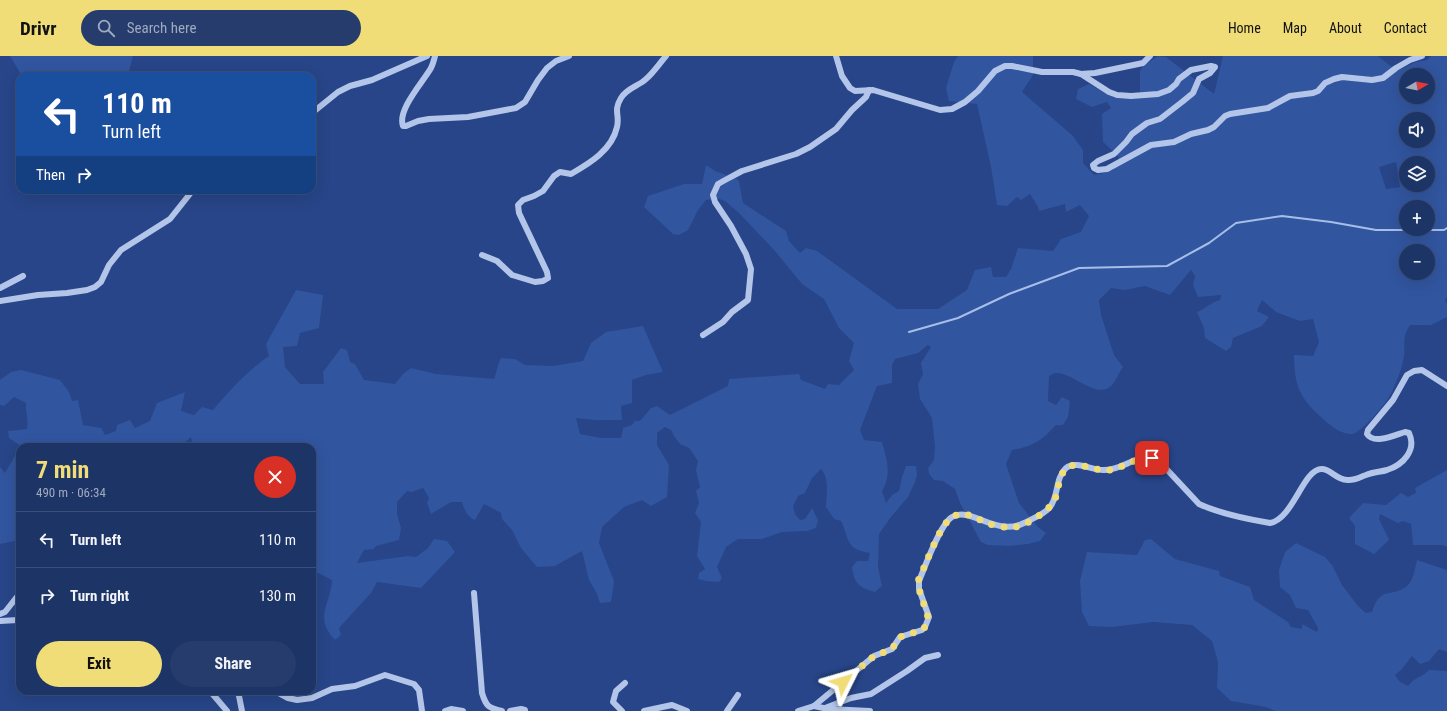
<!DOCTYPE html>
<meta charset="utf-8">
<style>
:root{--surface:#1d3466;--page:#253c6c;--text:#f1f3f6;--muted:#a0aabf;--line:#3b4f7a;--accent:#f1dd78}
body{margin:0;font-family:"Roboto Condensed",sans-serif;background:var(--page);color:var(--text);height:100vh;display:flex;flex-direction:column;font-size:15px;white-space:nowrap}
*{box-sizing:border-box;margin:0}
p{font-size:13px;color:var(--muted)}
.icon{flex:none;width:22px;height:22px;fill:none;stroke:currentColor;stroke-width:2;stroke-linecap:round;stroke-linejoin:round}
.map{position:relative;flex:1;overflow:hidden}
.sheet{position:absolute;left:16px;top:387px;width:300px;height:252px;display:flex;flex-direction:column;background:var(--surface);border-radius:12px;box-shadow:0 4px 16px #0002,0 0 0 1px var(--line)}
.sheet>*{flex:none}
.guide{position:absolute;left:16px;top:16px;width:300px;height:122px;border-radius:12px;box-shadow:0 4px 16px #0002,0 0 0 1px var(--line);background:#1a4fa0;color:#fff;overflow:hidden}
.needle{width:26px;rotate:81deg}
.buttons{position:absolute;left:1399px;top:12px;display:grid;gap:8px}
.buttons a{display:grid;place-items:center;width:36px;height:36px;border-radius:50%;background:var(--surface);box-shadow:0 4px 16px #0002,0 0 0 1px var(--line);font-size:20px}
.pin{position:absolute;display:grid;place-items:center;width:34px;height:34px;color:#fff;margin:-17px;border-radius:8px;box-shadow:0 2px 6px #0006}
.me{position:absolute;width:44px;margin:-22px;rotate:50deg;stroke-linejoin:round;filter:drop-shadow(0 0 3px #0008)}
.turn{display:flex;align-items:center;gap:14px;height:84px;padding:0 20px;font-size:18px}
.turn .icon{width:52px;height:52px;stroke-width:2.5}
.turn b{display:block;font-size:28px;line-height:34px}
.then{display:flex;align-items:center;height:38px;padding:0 20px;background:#0003;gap:8px;font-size:15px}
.round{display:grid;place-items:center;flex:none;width:42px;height:42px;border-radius:21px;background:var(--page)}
.overview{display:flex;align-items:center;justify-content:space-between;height:68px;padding:0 20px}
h1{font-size:24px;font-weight:700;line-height:30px;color:var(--accent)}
.cta{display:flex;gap:8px;margin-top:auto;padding:8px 20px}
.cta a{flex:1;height:46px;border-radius:24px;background:var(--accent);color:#111;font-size:16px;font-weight:700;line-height:46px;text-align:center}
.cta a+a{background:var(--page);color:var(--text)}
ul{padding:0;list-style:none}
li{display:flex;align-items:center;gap:12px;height:56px;padding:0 20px;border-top:1px solid var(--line)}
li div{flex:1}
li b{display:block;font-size:15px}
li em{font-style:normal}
header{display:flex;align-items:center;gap:24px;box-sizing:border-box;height:56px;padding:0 20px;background:var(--accent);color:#111}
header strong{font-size:19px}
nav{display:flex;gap:22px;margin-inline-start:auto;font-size:14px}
.search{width:280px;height:36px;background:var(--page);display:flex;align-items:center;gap:10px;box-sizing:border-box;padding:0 14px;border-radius:22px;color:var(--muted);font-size:15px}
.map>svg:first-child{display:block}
</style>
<header>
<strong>Drivr</strong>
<div class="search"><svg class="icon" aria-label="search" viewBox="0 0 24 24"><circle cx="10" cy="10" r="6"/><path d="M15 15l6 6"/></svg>Search here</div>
<nav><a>Home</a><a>Map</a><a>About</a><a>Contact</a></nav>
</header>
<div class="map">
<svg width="1447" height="655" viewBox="0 0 1447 655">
<rect width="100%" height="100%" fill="#274588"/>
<g fill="#31559f" fill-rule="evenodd">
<polygon points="10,0 133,0 128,19 22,20"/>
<path d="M958,0H1033V19L1022,36L1072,79L1083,94V107L1094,119L1104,117L1113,114L1119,101L1103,86L1102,58L1111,52L1107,46L1092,51L1076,43L1078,33L1089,28L1113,41L1121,43L1140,41V15L1143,10L1158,0L1166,1L1214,38L1223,0H1378L1397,15L1416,6L1427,4L1431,0H1447V242L1445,244L1447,248V261L1431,269H1410C1400,285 1407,289 1403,305C1401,315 1396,327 1392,336C1387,346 1362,377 1352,378C1341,379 1328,368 1321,361C1299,342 1294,327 1294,299L1313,300L1319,286L1313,263L1300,265L1276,256L1262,244L1257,255L1269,261L1262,270L1233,282L1231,291L1226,295L1205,282L1204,272L1197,256C1205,253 1211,246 1220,244L1221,239L1198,241L1193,229L1195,220L1191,214L1170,239L1145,230L1125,234L1111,232L1099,244L1101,259L1114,299L1123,311C1119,316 1116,325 1111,330C1096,344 1072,315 1055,317C1053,318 1051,319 1049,320L1048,345L1056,349L1062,341L1070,345L1068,361L1063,369H1056C1041,385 1034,390 1012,394L1006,408L1019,447L1038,471L1046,477L1040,485L1028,488L1008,490L988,489L981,486L960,447L955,433L943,425L934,424L929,418L928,412L934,404L935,391L932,362L920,343L918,328L923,318L921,307L931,291L928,289L918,297L895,303L892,309V327L877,330L860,374L864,384L882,386C887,404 892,418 882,435L886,447L892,439L899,435L902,421L906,410H916L917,419L915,426L908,441L891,461L879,478L878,511L882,530L875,536C859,532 854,527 852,511L857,505H868L870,497C845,493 850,484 841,465L834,463L826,451C826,439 830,423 821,413L812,422L805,437L798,440L793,450L795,458L800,464L805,463L812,452L818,464L816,472L807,475L782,476L762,483H738L726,491L717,511L722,522L719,526L706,525L698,523L699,517L705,513L697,500L701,466L695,457L699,447L696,435L700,431L696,414L698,405L689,392L680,388L674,380L671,374L665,371L657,377V389L669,409L667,441L651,450L642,444L624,451L602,471L599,487L614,525L611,546L600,547L596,536L589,524L582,495L555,510L537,511L521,492L512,474L502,463L501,457L484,448L475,464C467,461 464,453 462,446H451L431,458L427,447L429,442L423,432L412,436L407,435L397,446V458L401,472L399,484L376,490L374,493L364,494L357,507L408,500L416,501L428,492L434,483L447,485L455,496L421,532L377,526L371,537L339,572L341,579L335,584C313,561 331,548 332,524L318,517L312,520V391H193L191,381L180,391H20L21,390L9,382L8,375L27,373C29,363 25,357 26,347L14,341L4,350L0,349V324L11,316L21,314L60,324L69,336L72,345L78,344L83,369L101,372L105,379L116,375L117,369L130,364L135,372L150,365L157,347L185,336L181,355L194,359L202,351L213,354C230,334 247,315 269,300L266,288L296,234L323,239L319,272L300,277L297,290L283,291L285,311L300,328H324L323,316L341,292L347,294L350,306L355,308L364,324L395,328L403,318L411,312L436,318L494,323C497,316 497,309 501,302L515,303L525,309L553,310L583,305L591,287L606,276L643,270L663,316L646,319L632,324V347L621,350L622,364H595L576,362L580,378L601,382H621L623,372L632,369L635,365H640L651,352L657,350L670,359L728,330L729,323L799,318L801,324L825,333L828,328L839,329L854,314L849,305L854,287L839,272L824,243L802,228L775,195L739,157L725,145L719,143L706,144L698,154L688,174L679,179L673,178L644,151L648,140L684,128H702L706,109L715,115L737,123L739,125L743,147L786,175L789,185L800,197L806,192L817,195L897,253H938L967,234L975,214L991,211L993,221H1006L1011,213L1018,192L1053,195L1061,183L1081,176L1089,160L1080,149L1066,156L1065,148L1039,155L1038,151L1030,138L1021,144L1017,141L1007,150L997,149L991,111L977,48L949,45L946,32L954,6ZM1406,19H1428V41H1406ZM1406,63H1428V85H1406ZM1396,106L1400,131L1386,133L1379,111ZM1406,107H1428V129H1406ZM1406,151H1428V173H1406ZM1406,195H1428V217H1406Z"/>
<polygon points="20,391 20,484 0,488 0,411 5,417"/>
<polygon points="1447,414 1447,491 1443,489 1413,489 1411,468 1403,465 1398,467 1380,458 1379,463 1389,484 1374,498 1355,488 1355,470 1349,462 1363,447 1386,449 1401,437 1408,441 1416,437 1415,432"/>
<path d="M1151,483L1175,503L1219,515L1220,520L1250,531L1254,544L1288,566L1291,571L1302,573V568L1317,576L1318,572L1308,554L1296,552L1290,539L1280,531L1279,514L1285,496L1296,487L1325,501L1332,509L1342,529L1358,550L1366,557L1372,556C1381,527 1393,544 1409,528C1414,522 1415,511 1417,504L1447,514V596L1439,593L1429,605L1420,608L1412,600L1401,614L1395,619L1400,626L1408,630C1416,620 1421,622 1429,614L1447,615V655H1275L1266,651L1231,645L1217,632L1218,606L1212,585L1192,569L1153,566L1112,571L1089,570L1082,556L1080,525L1087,496L1137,499L1145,484Z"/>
</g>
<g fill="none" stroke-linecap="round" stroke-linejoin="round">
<polyline stroke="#a7bee9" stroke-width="2" points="909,276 958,262 1009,238 1079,212 1167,210 1209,187 1236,167 1282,160 1331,166 1376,174 1444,174 1447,172"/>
<g stroke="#b3c5e9" stroke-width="6">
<path d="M435,0C434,4 433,8 431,12C423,26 397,54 403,70H406L418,65L429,63L468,61L516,52L525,46L538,24L547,12L556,5L569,0"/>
<polyline points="836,0 842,20 850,32 855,35 873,34 940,54 952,53 965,46 978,35 995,15 1005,10 1012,10 1042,16 1073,16 1081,18 1109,36 1117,39 1131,40 1158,38 1169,34 1176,28 1179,23 1191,14 1211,10 1215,11 1210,17 1199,23 1193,37 1182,46 1160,63 1147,67 1132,78 1126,86 1114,98 1098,105 1093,109 1094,112 1098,114 1107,113 1151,89 1174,86 1191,78 1208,74 1214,71 1225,60 1230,58 1268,52 1290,40 1313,37 1318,35 1325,27 1334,23 1342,21 1372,24 1383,22 1396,12 1410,4 1422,0"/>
<polyline points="1081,18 1095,17 1143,7 1150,0"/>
<polyline points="312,57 338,36 350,30 372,24 427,0"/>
<path d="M482,199L497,205L512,219L535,226L543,225L548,222L547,216L519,157L518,149L523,144L534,140L543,135L554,120L560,116L571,118C590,107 612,94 617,71C620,59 613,55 621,42C627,32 639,30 646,23C653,17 659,8 666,0"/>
<polyline points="0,232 23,220"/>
<polyline points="0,245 38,239 67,237 87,234 95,231 101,226 109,209 121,194 170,163 193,134"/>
<polyline points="703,279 723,266 732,256 748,244 751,213 746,198 731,170 715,146 713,139 718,128 727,123 742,115 796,98 810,91 836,73 852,54 866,41 869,34"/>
<path d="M474,537L482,637C486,650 488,652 502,655"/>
<polyline points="0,558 5,556 20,537"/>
<polyline points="0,565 18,564"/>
<polyline points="210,635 227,655"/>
<polyline points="238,635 242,655"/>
<polyline points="275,635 288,642 297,644 312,642 332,633 355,630 385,619 414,628 419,634 422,655"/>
<polyline points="814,650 828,653 870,655"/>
<polyline points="825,652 851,642 871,638 907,615 925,602 938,599"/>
<polyline points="445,655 451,653 463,655"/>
<polyline points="510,655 521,653 525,654 525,655"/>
<polyline points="622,655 613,646 616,635 625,627"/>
<polyline points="644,655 672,649 687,655"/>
<polyline points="727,655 738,639"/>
<path d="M798,655L814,650L874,600L892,593L900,581L922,574L925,571L929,561L919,533V525C925,511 940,468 952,461C971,450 995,481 1024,467C1032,463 1045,458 1050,451C1059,440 1055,422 1066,412C1076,404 1093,415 1104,414C1126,414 1136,395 1159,405L1199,448C1221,458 1246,463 1270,467C1293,463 1303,414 1321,413C1330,412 1337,425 1349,424C1356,424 1360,421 1366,419C1373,416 1380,416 1387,414C1403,409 1417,394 1409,377L1405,376C1395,379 1374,389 1367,378L1368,374L1393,344L1407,319L1414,315L1422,314L1447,330"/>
</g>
</g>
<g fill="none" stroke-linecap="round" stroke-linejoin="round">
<path stroke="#f1dd78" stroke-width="7" stroke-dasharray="0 12.6" d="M843,626L874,600L892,593L900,581L922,574L925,571L928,561L919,533L918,525C925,511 940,468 952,461C965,453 978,464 990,468C997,470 1006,472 1014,471C1026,470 1051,454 1055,443C1059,433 1058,419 1067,412C1076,405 1092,413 1102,414C1115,416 1128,406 1140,403C1144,401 1148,402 1152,402"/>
</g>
</svg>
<div class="buttons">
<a><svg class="needle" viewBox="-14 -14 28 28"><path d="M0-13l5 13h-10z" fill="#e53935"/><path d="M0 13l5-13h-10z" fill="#a0aabf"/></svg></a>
<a><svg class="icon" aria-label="sound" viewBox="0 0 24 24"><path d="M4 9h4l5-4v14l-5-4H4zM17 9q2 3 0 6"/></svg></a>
<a><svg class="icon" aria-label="layers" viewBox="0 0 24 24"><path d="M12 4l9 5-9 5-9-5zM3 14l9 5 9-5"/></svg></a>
<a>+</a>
<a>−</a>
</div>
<div class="pin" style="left:1152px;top:402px;background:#d93025"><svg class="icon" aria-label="arrive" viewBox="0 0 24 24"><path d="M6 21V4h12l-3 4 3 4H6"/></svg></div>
<svg class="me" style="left:843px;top:626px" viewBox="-20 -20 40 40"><path d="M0-17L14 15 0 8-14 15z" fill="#f1dd78" stroke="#fff" stroke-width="4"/></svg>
<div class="guide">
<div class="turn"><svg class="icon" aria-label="left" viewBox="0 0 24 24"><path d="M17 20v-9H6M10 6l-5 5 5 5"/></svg><div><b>110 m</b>Turn left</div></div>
<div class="then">Then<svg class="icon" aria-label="right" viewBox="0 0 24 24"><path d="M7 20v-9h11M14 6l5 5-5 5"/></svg></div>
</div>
<section class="sheet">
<div class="overview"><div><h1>7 min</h1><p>490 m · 06:34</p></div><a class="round" style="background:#d93025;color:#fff"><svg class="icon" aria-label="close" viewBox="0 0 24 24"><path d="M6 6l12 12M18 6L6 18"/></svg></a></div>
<ul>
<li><svg class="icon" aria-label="left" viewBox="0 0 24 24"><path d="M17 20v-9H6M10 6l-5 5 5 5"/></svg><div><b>Turn left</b></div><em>110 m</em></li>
<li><svg class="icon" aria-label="right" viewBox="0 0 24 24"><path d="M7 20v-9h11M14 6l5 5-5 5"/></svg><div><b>Turn right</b></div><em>130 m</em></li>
</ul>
<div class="cta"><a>Exit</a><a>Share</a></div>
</section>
</div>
